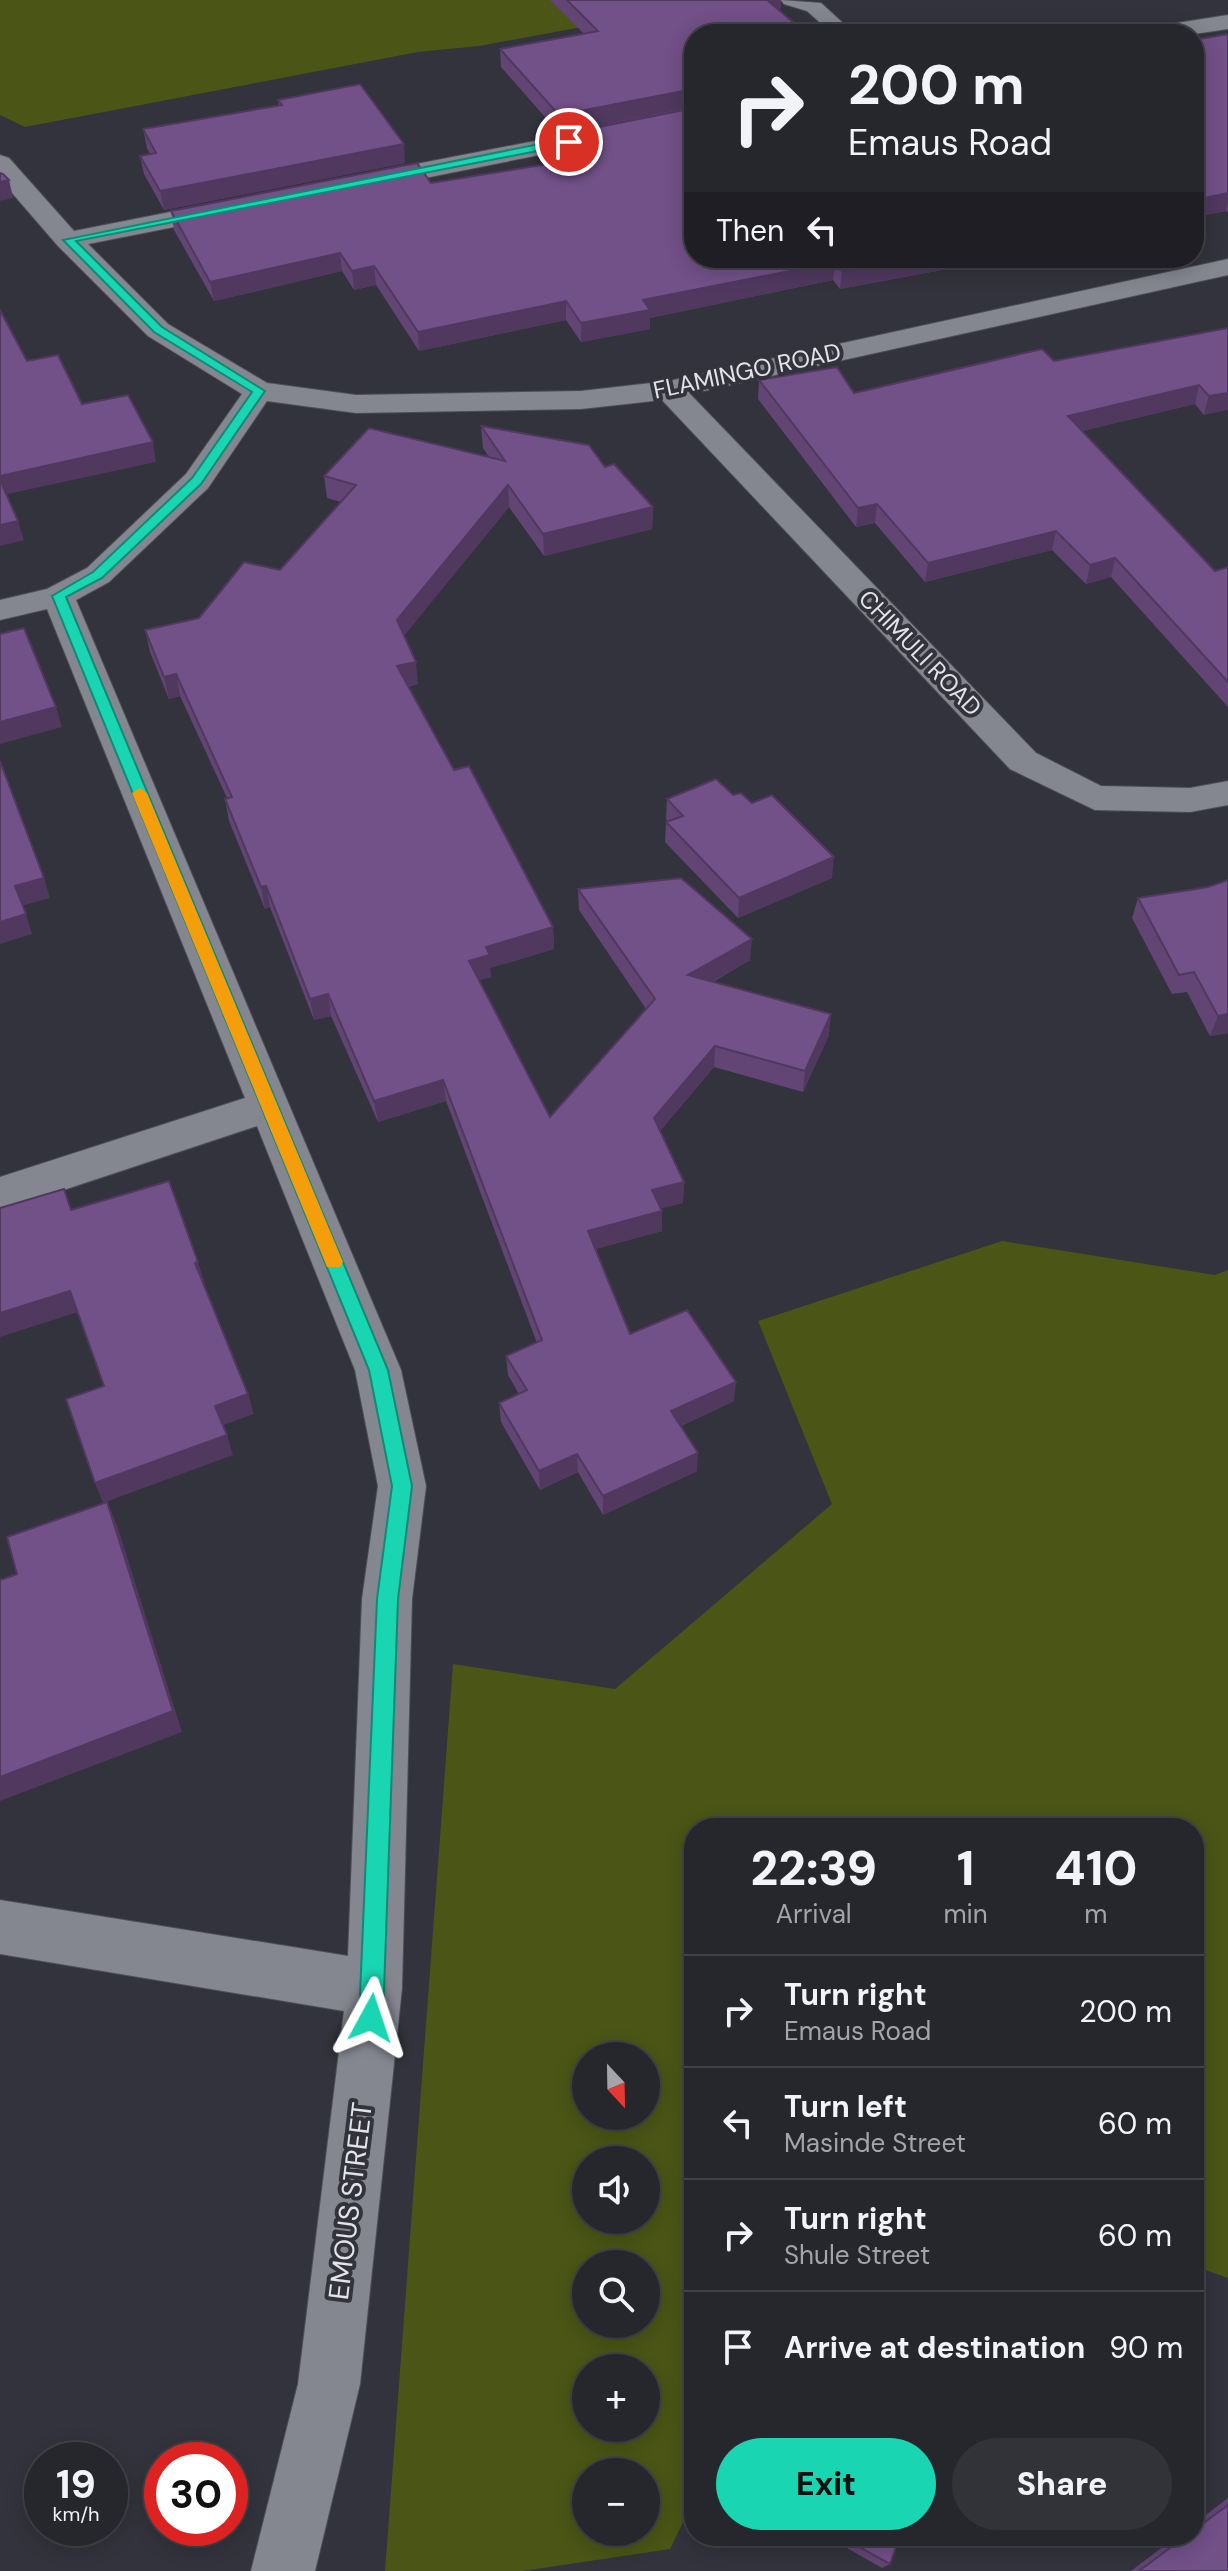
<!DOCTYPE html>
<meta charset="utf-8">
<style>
:root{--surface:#26262d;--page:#323239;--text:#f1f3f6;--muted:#a4a5aa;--line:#424349;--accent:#19d5b2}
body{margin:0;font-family:"DM Sans",sans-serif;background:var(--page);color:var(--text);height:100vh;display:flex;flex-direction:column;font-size:30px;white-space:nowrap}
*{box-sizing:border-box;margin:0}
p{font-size:26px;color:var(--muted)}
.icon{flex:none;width:44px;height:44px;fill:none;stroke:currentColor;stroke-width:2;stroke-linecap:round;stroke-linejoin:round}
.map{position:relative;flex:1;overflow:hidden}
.side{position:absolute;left:684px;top:1818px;width:520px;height:728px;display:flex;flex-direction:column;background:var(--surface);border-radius:32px;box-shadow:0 4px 20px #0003,0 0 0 2px var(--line)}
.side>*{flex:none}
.banner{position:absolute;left:684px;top:24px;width:520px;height:244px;border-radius:32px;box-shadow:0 4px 20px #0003,0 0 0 2px var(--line);background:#26262d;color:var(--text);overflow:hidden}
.needle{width:52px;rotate:158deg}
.controls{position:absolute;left:572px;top:2042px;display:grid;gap:16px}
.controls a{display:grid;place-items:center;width:88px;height:88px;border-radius:50%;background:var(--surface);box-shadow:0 4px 20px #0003,0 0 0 2px var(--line);font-size:40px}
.speed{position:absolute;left:24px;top:2442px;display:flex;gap:16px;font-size:40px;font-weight:700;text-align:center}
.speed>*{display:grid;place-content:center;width:104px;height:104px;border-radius:50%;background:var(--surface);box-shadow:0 4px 20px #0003,0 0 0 2px var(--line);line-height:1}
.speed small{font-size:20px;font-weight:400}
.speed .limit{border:12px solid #d22;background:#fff;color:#111}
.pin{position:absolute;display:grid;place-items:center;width:68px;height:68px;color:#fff;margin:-34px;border:4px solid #fff;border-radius:50%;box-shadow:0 2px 8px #0007}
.me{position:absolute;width:88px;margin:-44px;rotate:5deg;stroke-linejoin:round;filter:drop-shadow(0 0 6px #0008)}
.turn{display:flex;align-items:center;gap:28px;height:168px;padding:0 32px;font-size:36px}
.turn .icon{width:104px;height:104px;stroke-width:2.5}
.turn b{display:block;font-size:56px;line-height:68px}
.then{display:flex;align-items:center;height:76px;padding:0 32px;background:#0003;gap:16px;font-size:30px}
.eta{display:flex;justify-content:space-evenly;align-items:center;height:136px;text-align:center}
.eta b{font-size:48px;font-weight:800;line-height:56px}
.primary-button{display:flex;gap:16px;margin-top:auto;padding:16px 32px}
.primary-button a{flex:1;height:92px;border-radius:48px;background:var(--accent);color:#111;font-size:32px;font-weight:800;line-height:92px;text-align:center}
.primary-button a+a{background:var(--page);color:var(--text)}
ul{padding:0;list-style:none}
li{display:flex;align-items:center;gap:24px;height:112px;padding:0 32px;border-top:2px solid var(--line)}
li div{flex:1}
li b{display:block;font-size:30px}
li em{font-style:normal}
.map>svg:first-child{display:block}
</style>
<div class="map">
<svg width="1228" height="2571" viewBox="0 0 1228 2571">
<rect width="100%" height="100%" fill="#32333c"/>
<g fill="#4a5516" fill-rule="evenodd">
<polygon points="0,0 728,0 479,46 418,52 25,127 0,115"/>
<path d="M1002,1241L1215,1275L1228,1270V2278L1194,2266V1828H694V2500L670,2549L523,2571H385L453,1664L615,1689L832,1504L758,1321ZM586,2056H646V2116H586ZM586,2160H646V2220H586ZM586,2264H646V2324H586ZM586,2368H646V2428H586ZM586,2472H646V2532H586Z"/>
</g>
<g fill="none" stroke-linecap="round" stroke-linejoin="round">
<defs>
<polygon id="service" points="781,0 821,3 855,34 833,34 807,11 784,4"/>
<g id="minor">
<polygon points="1228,15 1228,29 1194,34 1139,34 1143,29 1151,27"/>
<polygon points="694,110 694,124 365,190 356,188 352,182 356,176 365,174"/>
<polygon points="0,155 9,158 74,231 231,200 240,202 244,208 240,214 88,244 168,324 267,383 356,395 581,391 669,381 1228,259 1228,275 690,394 1036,753 1101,786 1190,788 1228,781 1228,805 1190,812 1095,810 1010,769 662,400 581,409 356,413 267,401 208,488 109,582 76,600 401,1370 426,1486 412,1599 402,1988 360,2384 315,2571 251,2571 298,2384 344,2011 0,1954 0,1900 348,1956 362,1599 378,1486 355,1370 257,1126 0,1211 0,1177 245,1098 47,609 0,620 0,600 47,589 87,568 186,474 242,394 148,336 58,246 0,179"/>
</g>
</defs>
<use href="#service" stroke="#4e4f56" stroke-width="2"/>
<use href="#minor" stroke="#4e4f56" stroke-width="2"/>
<use href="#service" fill="#848690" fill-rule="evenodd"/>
<use href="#minor" fill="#848690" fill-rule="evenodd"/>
</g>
<g fill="#624575">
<polygon points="550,0 781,0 780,11 694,34 694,108 559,133 501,67 500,49 584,34"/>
<polygon points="1228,34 1228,212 1226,211 1195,217 1194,216 1194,40"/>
<polygon points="278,100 405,163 164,210 144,174 140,156 150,154 147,148 143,129 279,105"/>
<polygon points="574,132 694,258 1049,258 993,270 985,262 840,289 833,280 650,318 650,329 581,342 566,320 419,351 376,285 354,290 342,271 214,301 174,230 171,211 431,183 567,161 567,146 574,145"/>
<polygon points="1228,328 1204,415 1195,404 1082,431 1215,571 1228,567 1228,707 1111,577 1086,584 1052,550 925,582 875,523 856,527 758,399 759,380 854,393 1054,361"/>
<polygon points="481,426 605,467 653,507 652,529 544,556 509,507 404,635 418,684 408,687 454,770 553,927 554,949 490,968 491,977 479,980 550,1117 646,1009 579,910 578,889 750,960 713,982 829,1035 803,1092 714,1067 660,1131 684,1182 683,1203 661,1208 662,1211 662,1231 595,1249 630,1334 734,1401 681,1426 697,1471 603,1515 578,1472 540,1490 501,1422 499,1403 519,1394 508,1375 506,1356 537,1343 446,1101 378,1122 331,1016 314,1020 270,907 265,909 229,821 225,799 227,798 180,696 169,699 150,652 145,630 199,618 280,570 341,502 327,498 324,476 489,457 483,448"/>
<polygon points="733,795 832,878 738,918 665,842 666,822 668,821 666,819 667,799"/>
<polygon points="1208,887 1228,1033 1210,1036 1187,992 1172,994 1132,918 1138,898"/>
<polygon points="1228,2498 1228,2571 1131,2571 1177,2536 1194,2536 1194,2524"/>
<polygon points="826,2536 900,2536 890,2564 882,2568"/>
</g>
<g fill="#50385f">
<polygon points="764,0 781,0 780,12"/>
<polygon points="694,89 693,107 559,133 559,115"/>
<polygon points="404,144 405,163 164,210 160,191"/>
<polygon points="9,180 13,198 0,201 0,182"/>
<polygon points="1228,193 1228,203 1226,211 1195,217 1200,199"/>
<polygon points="340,253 342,271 214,301 210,282"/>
<polygon points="908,258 985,258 985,262 840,289 842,271"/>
<polygon points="994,258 1049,258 993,270"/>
<polygon points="835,262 833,280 650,318 650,329 581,342 581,323 643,300"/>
<polygon points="374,266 376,285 354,290 352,271"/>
<polygon points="566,301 566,320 419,351 418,332"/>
<polygon points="1199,385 1195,404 1064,435 1068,416"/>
<polygon points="1228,393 1228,410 1204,415 1209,396"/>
<polygon points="153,442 156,462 3,495 0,483 0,476"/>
<polygon points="508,485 509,507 399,642 397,620"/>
<polygon points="877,504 875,523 856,527 858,508"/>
<polygon points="653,507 652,529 544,556 543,534"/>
<polygon points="18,521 24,540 0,546 0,525"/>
<polygon points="1056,531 1052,550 925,582 928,563"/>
<polygon points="1115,558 1111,577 1086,584 1090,565"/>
<polygon points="416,662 418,684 400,688 397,666"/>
<polygon points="176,674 180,696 169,699 164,677"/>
<polygon points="56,707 62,727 0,744 0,722"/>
<polygon points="834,857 832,878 738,918 739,898"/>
<polygon points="44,878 50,898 21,906 15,886"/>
<polygon points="266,886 270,907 265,909 261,887"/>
<polygon points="26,914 32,934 0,944 0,922"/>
<polygon points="553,927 554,949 490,968 491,977 470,982 469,961 486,947"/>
<polygon points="752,939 750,960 687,996 688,975"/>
<polygon points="328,994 331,1016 314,1020 310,999"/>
<polygon points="831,1014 829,1035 803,1092 805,1071"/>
<polygon points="1228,1014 1228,1033 1210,1036 1218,1016"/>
<polygon points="715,1046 714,1067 653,1139 654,1118"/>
<polygon points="443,1080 446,1101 378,1122 374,1101"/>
<polygon points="684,1182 683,1203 652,1211 652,1190"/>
<polygon points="662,1211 662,1231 588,1251 588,1231"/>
<polygon points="198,1262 205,1284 201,1285 195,1263"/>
<polygon points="70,1291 78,1312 0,1337 0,1313"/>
<polygon points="736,1382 734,1401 671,1430 671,1411"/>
<polygon points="248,1394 254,1414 221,1426 215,1406"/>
<polygon points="227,1435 233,1455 103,1503 95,1483"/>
<polygon points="698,1453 697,1471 603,1515 603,1496"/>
<polygon points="577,1454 578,1472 540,1490 539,1471"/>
<polygon points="107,1502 117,1525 182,1732 0,1801 0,1777"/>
</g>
<g fill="#725088" stroke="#50385f" stroke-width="2">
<polygon points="567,0 767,0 807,34 694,34 694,89 559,115 500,49 598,31"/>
<polygon points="1228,34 1228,193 1200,199 1194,194 1194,40"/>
<polygon points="360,84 404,144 160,191 140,156 156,153 143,129 282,105 278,100"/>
<polygon points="694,108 694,258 908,258 842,271 835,262 643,300 650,310 581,323 566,301 418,332 374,266 352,271 340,253 210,282 171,211 417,163 431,183 579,159 567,146 583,143 574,132"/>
<polygon points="0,173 3,174 9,180 0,182"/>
<polygon points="0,310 27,361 58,355 82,404 128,395 153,442 0,476"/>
<polygon points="1228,328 1228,393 1209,396 1199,385 1068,416 1215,571 1228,567 1228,682 1115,558 1090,565 1056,531 928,563 877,504 858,508 759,380 837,367 854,393 1042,349 1054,361"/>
<polygon points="481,426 589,445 605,467 614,464 653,507 543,534 508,485 397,620 416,662 397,666 454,770 469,766 553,927 486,947 490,955 469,961 550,1117 655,999 578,889 681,878 752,939 688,975 831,1014 805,1071 715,1046 654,1118 684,1182 652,1190 662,1211 588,1231 630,1334 687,1310 736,1382 671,1411 698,1453 603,1496 577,1454 539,1471 499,1403 527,1390 506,1356 542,1340 443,1080 374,1101 328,994 310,999 266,886 261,887 225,799 232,797 176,674 164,677 145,630 199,618 244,562 280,570 356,485 324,476 369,428 505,461"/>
<polygon points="0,480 18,521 0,525"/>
<polygon points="24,628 56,707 0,722 0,634"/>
<polygon points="0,761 44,878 15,886 26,914 0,922"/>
<polygon points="716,779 733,795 741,793 752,803 772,795 834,857 739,898 666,822 683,816 667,799"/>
<polygon points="1228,880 1228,1014 1218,1016 1194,972 1179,975 1138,898 1208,887"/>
<polygon points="169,1181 198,1262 195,1263 248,1394 215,1406 227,1435 95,1483 66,1399 104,1386 70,1291 0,1313 0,1208 64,1189 71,1210"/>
<polygon points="107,1502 173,1711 0,1777 0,1580 17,1574 7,1537"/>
<polygon points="1228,2505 1228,2571 1139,2571 1186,2536 1194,2536 1194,2530"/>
<polygon points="840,2536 900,2536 890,2564"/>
</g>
<polygon fill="#19d5b2" stroke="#108a74" stroke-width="2" points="569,138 574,142 573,144 76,241 162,327 265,391 201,484 102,578 66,597 388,1370 412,1486 398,1599 383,2018 379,2026 371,2030 363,2026 359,2018 377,1599 392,1486 369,1370 52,596 93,572 192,478 252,392 154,332 63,240"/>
<polygon fill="#f59e0b" points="140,788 147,793 343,1262 340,1267 327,1267 325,1262 132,793"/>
<g text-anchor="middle" stroke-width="8" stroke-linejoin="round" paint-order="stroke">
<g font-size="24" fill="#e3e4e9" stroke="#32333c">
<text transform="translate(747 371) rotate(-12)" y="8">FLAMINGO ROAD</text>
<text transform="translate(920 653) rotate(46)" y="8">CHIMULI ROAD</text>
</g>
<g font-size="28" fill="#e3e4e9" stroke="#32333c">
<text transform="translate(350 2201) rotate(-83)" y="10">EMOUS STREET</text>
</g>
</g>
</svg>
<div class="controls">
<a><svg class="needle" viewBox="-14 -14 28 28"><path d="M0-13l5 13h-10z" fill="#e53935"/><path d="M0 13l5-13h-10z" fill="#a4a5aa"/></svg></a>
<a><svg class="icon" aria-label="sound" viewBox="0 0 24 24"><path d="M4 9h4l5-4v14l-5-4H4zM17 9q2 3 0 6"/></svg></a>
<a><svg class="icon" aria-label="search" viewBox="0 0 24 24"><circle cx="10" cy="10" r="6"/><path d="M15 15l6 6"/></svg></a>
<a>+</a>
<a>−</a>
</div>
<div class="speed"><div>19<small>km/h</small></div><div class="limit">30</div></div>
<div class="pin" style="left:569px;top:142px;background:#d93025"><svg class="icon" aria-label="arrive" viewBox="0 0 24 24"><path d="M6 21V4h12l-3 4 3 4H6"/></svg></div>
<svg class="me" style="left:371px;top:2018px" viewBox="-20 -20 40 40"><path d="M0-17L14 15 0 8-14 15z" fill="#19d5b2" stroke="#fff" stroke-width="4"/></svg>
<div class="banner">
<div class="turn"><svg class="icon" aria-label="right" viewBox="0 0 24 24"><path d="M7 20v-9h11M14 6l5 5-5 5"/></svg><div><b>200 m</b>Emaus Road</div></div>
<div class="then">Then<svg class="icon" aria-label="left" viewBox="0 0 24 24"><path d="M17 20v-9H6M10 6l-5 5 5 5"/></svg></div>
</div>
<section class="side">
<div class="eta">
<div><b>22:39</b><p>Arrival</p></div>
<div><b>1</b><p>min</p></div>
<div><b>410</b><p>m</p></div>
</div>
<ul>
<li><svg class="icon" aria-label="right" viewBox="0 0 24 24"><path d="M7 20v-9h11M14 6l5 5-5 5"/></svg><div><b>Turn right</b><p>Emaus Road</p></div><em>200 m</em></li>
<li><svg class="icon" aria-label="left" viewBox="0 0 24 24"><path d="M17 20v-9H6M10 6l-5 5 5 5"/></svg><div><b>Turn left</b><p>Masinde Street</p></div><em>60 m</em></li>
<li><svg class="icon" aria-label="right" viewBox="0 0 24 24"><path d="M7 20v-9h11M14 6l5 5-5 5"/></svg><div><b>Turn right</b><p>Shule Street</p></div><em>60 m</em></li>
<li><svg class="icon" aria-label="arrive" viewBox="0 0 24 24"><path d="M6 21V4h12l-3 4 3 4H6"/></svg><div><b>Arrive at destination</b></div><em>90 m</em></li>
</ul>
<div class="primary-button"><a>Exit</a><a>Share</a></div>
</section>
</div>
